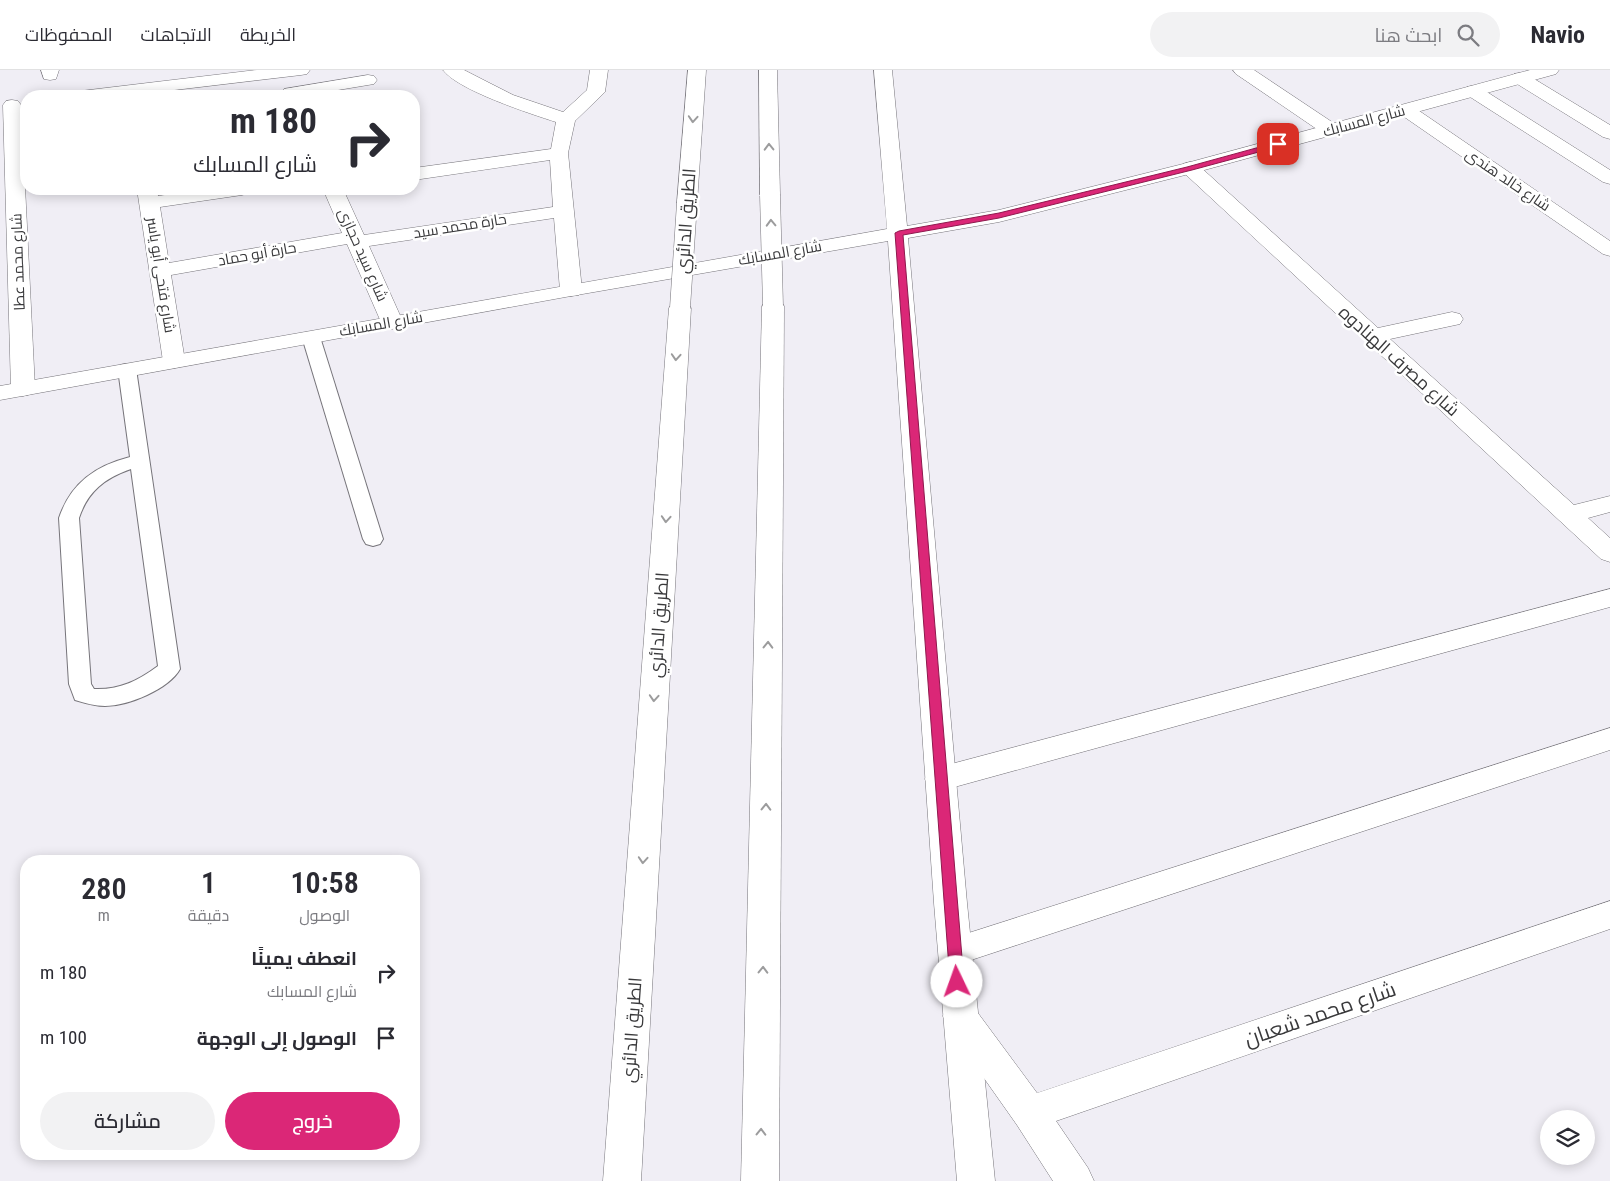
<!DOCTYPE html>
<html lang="ar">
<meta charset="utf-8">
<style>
:root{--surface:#fff;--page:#f2f2f3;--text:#2b2b33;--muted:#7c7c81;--line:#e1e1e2;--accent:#db2777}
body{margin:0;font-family:"Roboto Condensed",Cairo,sans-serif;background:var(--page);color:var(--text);direction:rtl;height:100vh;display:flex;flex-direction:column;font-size:19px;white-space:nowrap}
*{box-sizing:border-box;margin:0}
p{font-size:16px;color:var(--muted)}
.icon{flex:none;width:28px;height:28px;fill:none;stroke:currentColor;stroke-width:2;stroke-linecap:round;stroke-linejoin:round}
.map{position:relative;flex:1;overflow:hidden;direction:ltr}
.panel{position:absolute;left:20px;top:785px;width:400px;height:305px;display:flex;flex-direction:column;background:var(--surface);border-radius:20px;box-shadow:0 2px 12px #0003;direction:rtl}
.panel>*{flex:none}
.guide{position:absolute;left:20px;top:20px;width:400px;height:105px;border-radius:20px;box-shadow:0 2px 12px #0003;direction:rtl;background:#fff;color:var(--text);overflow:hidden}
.fabs{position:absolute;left:1540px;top:1040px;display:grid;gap:10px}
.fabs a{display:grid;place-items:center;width:55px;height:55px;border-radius:50%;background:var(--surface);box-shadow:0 2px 12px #0003;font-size:25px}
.pin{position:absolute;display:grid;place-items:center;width:42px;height:42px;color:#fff;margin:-21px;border-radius:10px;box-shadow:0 2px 8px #0006}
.me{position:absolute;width:55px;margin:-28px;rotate:357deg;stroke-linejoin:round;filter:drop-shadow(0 0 4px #0008)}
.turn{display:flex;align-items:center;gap:18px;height:105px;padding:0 20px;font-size:22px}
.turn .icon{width:65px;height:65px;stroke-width:2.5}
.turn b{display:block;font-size:35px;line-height:42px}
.eta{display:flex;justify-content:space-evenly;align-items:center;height:85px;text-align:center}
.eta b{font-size:30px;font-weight:600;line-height:35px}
.action{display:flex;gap:10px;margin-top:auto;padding:10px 20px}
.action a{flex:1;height:58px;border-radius:30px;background:var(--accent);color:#fff;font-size:20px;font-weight:600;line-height:58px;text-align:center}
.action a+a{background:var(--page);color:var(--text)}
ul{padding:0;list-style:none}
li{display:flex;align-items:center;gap:15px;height:65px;padding:0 20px}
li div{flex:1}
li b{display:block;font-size:19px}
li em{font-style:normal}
header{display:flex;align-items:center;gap:30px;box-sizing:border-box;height:70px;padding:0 25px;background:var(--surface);border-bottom:1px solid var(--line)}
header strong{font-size:24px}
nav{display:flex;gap:28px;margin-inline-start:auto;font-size:18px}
.search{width:350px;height:45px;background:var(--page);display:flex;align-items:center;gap:12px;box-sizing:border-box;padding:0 18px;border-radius:28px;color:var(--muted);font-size:19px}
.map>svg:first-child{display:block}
</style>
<header>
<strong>Navio</strong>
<div class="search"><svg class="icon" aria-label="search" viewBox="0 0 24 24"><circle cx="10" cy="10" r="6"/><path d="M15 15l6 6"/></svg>ابحث هنا</div>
<nav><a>الخريطة</a><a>الاتجاهات</a><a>المحفوظات</a></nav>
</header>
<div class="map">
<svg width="1610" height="1111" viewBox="0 0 1610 1111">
<rect width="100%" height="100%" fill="#f0eef5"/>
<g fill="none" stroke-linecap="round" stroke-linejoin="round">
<defs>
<g id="service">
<polygon points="311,262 317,263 320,267 383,469 380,474 373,476 366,474 363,469 302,267 305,263"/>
<path d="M127,294L133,295L136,299L180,599C169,619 128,636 105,636C95,636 85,633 75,630L69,614L59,448C71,413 95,396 130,387L118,299L121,295ZM131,399L158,596C138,611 119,620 94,619L91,614L79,448C88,421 105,408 131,399Z"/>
</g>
<g id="minor">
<polygon points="41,0 59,0 56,9 50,10 44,9"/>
<polygon points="257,0 310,0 307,4 301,5 124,26 72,26 75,22 81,21"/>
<path d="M443,0H464L513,25L563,42L587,20L590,0H608L605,22L575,51L568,83L582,220L579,225L571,226L563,225L560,220L554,148L369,176L403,252L400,257L392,259L384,257L381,252L347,174L171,205L185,291L182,296L174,298L166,296L163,291L137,119H157L158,126L205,119H252L249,123L242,125L160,137L169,193L342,163L323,119H343L364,165L553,137L550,90L414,110V98L551,79L556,52C531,44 457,20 443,0Z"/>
<polygon points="1233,0 1254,0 1338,56 1340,60 1338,64 1331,66 1324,64 1236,4"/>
<polygon points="1520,3 1526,4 1610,55 1610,69 1603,67 1514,12 1511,8 1514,4"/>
<polygon points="368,5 374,6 377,10 374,14 302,26 283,26 281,23 284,19"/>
<polygon points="1473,16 1479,17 1610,100 1610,114 1603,112 1467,25 1464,21 1467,17"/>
<polygon points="12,30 18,31 21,35 35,319 31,324 23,326 15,324 11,319 3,35 6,31"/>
<polygon points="1406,35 1412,36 1610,171 1610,186 1603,184 1400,44 1397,40 1400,36"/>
<polygon points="1190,92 1197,94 1378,258 1452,242 1460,244 1463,249 1460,254 1390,269 1574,435 1610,426 1610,442 1588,448 1610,468 1610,492 1601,489 1183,102 1180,98 1183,94"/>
<polygon points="1610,519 1610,537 940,721 929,717 925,709 929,701 940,697"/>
<polygon points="1610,658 1610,680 956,895 944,891 939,881 944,871 956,867"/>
<polygon points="1610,831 1610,859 1056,1051 1088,1098 1094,1111 1053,1111 1017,1055 948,957 943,946 948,935 960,931 972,935 1037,1023"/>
</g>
<polygon id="tertiary" points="874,0 892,0 907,156 999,140 1183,94 1530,0 1559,0 1556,4 1197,102 999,152 908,168 967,833 995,1111 957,1111 934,833 888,171 571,226 0,330 0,316 887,159"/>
<g id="motorway">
<polygon points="688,0 706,0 697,133 694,137 687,139 680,137 677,133"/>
<polygon points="759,0 777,0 780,125 777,129 770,131 763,129 760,125"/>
<polygon points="773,230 781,231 784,236 779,1111 741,1111 762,236 765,231"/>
<polygon points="680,231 688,233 691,238 641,1111 603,1111 669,238 672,233"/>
</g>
</defs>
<use href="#service" stroke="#76747a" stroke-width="2"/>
<use href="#minor" stroke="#76747a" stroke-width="1"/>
<use href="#tertiary" stroke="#76747a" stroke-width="1"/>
<use href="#motorway" stroke="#76747a" stroke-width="1"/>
<use href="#service" fill="#fff" fill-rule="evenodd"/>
<use href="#minor" fill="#fff" fill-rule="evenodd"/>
<use href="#tertiary" fill="#fff" fill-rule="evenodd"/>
<use href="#motorway" fill="#fff" fill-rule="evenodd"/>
<defs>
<g id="motorway-bridge">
<polyline points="770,125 773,236"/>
<polyline points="680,238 687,133"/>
</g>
</defs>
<use href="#motorway-bridge" stroke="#76747a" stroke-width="21" stroke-linecap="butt"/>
<use href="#motorway-bridge" stroke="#fff" stroke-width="20"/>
</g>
<defs><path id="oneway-chevron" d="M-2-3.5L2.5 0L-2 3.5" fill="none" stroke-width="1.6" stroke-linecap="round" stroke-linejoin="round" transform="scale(1.25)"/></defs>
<g stroke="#9c9c9d">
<use href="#oneway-chevron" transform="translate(693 49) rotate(94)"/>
<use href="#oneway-chevron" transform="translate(769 77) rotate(-91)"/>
<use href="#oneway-chevron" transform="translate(771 153) rotate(-92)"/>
<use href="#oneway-chevron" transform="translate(676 287) rotate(94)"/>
<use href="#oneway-chevron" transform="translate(666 449) rotate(94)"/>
<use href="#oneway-chevron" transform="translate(768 575) rotate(-89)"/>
<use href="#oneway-chevron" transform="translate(654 628) rotate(94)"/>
<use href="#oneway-chevron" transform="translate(766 737) rotate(-89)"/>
<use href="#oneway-chevron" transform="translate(643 790) rotate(94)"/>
<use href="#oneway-chevron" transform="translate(763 900) rotate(-89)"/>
<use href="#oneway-chevron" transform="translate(761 1062) rotate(-89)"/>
</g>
<polygon fill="#db2777" stroke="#8e194d" points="1278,72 1281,72 1281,76 1192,100 999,148 903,165 964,912 962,916 957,918 952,916 950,912 895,163 899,161 999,143 1187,97"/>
<g text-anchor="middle" stroke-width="5" stroke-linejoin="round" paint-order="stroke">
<g font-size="15" fill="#39393b" stroke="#fff">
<text transform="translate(1364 51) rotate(-15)" y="5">شارع المسابك</text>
<text transform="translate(1508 110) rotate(34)" y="5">شارع خالد هندى</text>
<text transform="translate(460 156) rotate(-9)" y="5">حارة محمد سيد</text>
<text transform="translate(780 183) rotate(-10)" y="5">شارع المسابك</text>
<text transform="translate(257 184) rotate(-10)" y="5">حارة أبو حماد</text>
<text transform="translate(363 185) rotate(66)" y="5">شارع سيد حجازى</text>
<text transform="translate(18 192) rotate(-92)" y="5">شارع محمد عطا</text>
<text transform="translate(161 205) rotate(81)" y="5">شارع فتحى أبو ياسر</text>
<text transform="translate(381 254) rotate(-10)" y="5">شارع المسابك</text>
</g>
<g font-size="18" fill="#39393b" stroke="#fff">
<text transform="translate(686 151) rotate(-86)" y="6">الطريق الدائري</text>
<text transform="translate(1399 291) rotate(42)" y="6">شارع مصرف الهنادوه</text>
<text transform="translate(659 555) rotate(-86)" y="6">الطريق الدائري</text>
<text transform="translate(632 960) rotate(-86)" y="6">الطريق الدائري</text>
</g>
<g font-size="21" fill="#39393b" stroke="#fff">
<text transform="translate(1320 944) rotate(-19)" y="7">شارع محمد شعبان</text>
</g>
</g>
</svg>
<div class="fabs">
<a><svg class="icon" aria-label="layers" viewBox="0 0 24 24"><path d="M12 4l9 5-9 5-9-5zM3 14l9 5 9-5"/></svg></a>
</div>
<div class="pin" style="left:1278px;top:74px;background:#d93025"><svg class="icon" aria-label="arrive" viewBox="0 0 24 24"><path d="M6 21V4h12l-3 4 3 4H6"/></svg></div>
<svg class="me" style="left:957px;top:912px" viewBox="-20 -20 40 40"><circle r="19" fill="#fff"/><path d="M0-13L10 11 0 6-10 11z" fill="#db2777"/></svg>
<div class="guide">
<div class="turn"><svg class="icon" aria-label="right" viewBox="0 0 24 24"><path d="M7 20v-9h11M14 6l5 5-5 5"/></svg><div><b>180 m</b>شارع المسابك</div></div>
</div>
<section class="panel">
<div class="eta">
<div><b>10:58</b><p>الوصول</p></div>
<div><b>1</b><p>دقيقة</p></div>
<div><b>280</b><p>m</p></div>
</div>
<ul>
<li><svg class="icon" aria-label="right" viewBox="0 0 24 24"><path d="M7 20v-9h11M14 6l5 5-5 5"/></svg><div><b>انعطف يمينًا</b><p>شارع المسابك</p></div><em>180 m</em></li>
<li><svg class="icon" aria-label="arrive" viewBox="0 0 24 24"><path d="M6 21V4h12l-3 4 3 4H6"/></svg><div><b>الوصول إلى الوجهة</b></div><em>100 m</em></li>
</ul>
<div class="action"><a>خروج</a><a>مشاركة</a></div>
</section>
</div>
